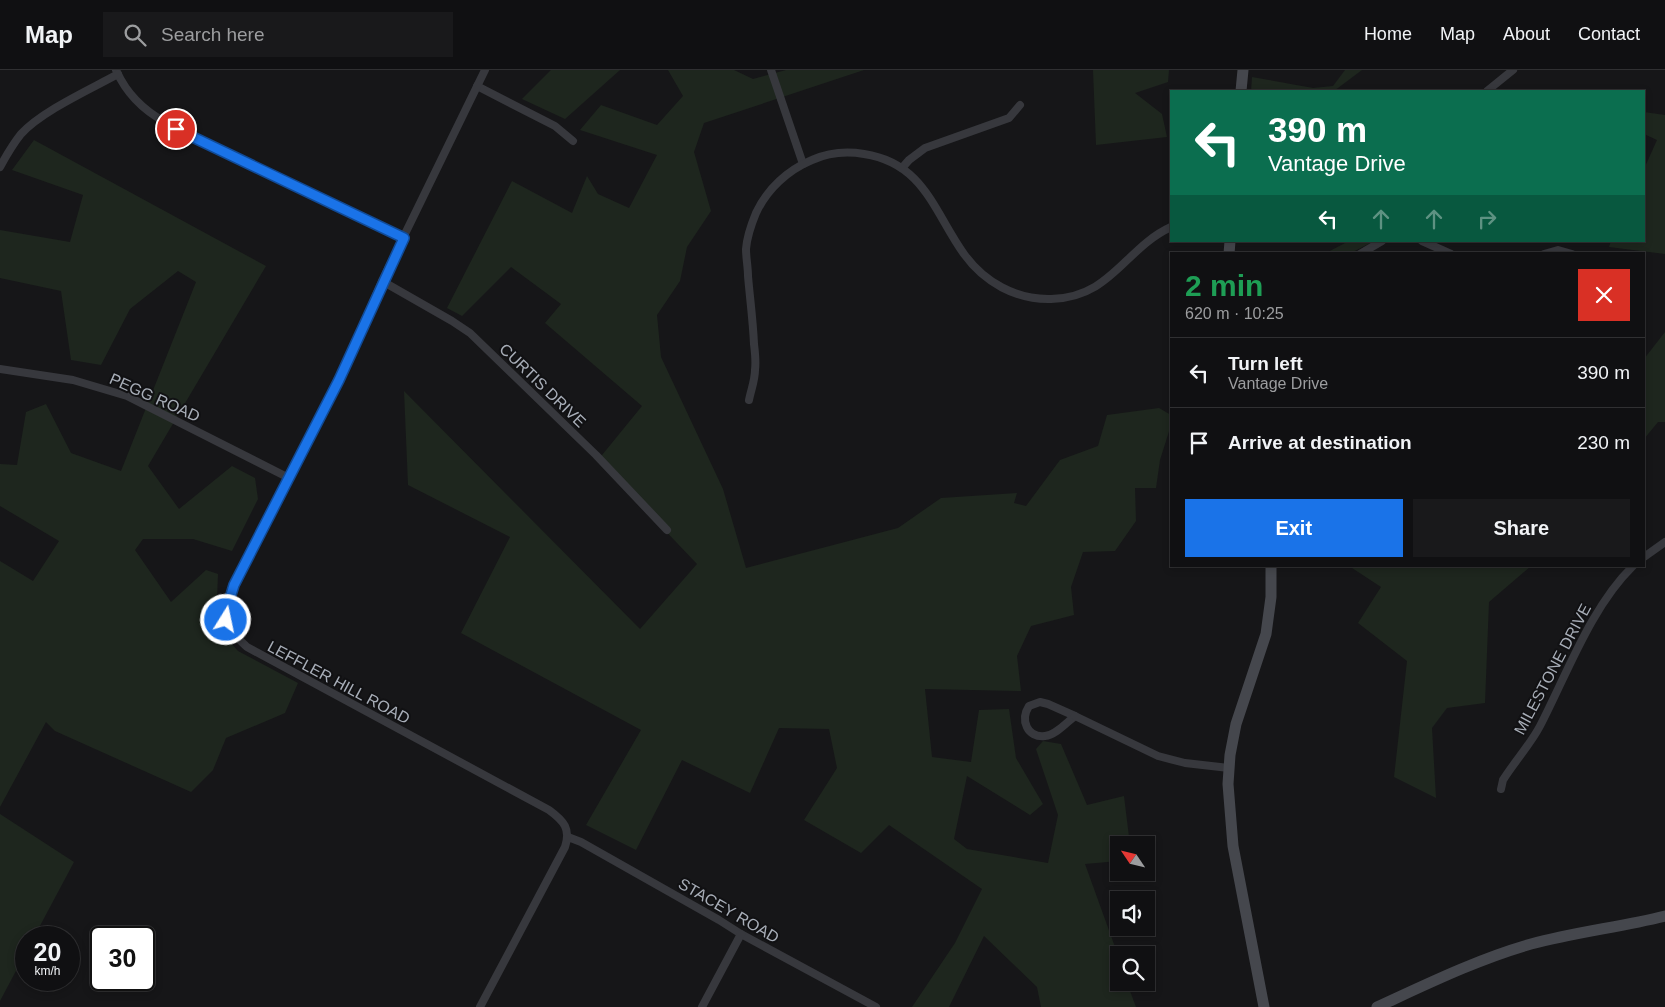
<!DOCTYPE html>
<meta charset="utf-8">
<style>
:root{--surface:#101012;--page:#19191b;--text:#f1f3f6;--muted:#9c9d9f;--line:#303032;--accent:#1a73e8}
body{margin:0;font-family:Arial,sans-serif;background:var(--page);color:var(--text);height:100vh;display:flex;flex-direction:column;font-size:19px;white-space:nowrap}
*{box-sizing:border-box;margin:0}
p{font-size:16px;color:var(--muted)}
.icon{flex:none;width:28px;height:28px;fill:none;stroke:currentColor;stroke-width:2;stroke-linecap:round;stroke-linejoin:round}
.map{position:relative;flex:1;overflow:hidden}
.panel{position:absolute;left:1170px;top:182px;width:475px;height:315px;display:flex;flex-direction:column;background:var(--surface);border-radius:0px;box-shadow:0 2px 8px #0003,0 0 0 1px var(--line)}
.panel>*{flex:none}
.guide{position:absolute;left:1170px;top:20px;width:475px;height:152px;border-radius:0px;box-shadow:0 2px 8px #0003,0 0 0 1px var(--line);background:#0b6e4f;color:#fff;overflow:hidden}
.needle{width:32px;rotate:305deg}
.tools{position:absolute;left:1110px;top:766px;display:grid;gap:10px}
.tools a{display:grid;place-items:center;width:45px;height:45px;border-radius:0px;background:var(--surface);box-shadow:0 2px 8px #0003,0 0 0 1px var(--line);font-size:25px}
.speed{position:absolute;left:15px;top:856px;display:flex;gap:10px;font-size:25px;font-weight:700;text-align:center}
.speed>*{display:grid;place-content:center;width:65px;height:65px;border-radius:50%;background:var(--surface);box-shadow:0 2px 8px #0003,0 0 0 1px var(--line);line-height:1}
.speed small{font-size:12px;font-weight:400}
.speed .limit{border:2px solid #111;border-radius:8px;background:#fff;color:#111}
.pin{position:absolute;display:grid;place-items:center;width:42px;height:42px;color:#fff;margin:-21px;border:2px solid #fff;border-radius:50%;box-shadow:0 1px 5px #0007}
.me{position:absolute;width:55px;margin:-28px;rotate:10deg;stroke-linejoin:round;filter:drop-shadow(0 0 4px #0008)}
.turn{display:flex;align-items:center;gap:18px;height:105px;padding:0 15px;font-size:22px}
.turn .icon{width:65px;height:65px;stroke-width:2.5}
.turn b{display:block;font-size:35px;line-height:42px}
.lanes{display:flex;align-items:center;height:48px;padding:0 15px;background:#0003;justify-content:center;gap:25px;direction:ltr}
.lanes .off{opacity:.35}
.round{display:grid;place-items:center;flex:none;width:52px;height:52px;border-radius:0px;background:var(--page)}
.overview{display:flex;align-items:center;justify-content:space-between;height:85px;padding:0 15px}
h1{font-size:30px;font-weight:700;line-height:38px;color:#1e9e55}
.primary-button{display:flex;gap:10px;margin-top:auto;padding:10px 15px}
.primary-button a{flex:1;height:58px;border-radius:0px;background:var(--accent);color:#fff;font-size:20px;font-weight:700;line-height:58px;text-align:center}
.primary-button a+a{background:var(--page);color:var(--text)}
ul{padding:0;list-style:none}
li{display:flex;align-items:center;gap:15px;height:70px;padding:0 15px;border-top:1px solid var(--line)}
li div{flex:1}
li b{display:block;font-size:19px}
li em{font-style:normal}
header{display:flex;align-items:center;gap:30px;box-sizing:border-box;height:70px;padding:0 25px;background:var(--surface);border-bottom:1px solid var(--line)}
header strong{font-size:24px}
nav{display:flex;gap:28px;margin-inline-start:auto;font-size:18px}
.search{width:350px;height:45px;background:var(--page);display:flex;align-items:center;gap:12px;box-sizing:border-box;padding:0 18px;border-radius:0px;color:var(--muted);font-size:19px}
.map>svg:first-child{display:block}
</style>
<header>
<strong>Map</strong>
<div class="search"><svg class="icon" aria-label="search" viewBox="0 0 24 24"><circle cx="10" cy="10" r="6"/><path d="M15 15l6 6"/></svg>Search here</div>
<nav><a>Home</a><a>Map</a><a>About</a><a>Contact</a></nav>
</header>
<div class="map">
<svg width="1665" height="937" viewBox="0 0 1665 937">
<rect width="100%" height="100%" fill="#161618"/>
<g fill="#1e261e">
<polygon points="551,0 620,0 565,49 522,29"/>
<polygon points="668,0 734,0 753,9 786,0 864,0 704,53 694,82 711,141 687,177 680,211 657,245 661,287 723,419 746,498 898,458 941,428 1017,423 1014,433 1026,436 1060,390 1098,376 1107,345 1159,338 1171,345 1171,355 1160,390 1156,418 1135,418 1136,451 1115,481 1083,482 1071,517 1074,545 1031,556 1017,586 1021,621 925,619 932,687 971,692 979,640 1009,639 1016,688 1043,734 1030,745 967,706 954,769 967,779 1048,793 1058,745 1036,679 1043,671 1061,674 1087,735 1124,726 1130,775 1119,775 1119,791 1085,794 1119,888 1119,912 1127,913 1136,937 1041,937 1037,917 984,866 949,937 912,937 955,873 982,819 889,755 861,783 804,750 837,698 829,659 779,658 750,723 682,690 636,780 586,755 641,660 461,563 510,467 408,415 404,321 640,559 697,494 598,390 642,336 545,253 561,234 511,197 462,246 447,238 512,111 572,143 587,106 598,124 629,138 657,85 580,60 601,35 657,55 683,26"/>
<polygon points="1093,0 1169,0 1168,12 1135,23 1162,44 1167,67 1096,75"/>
<polygon points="1345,0 1362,0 1334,21 1251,21 1252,7 1313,18 1333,16"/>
<polygon points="1644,42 1665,45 1665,184 1609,177 1611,171 1644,171 1644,99 1657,70 1644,64"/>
<polygon points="34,70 266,196 148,396 179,439 232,396 255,408 258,429 232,481 193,469 143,469 135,480 171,532 206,500 218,504 216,556 238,581 298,613 285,643 226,668 213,700 191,722 55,661 46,652 0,737 0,491 33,511 59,471 0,436 0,394 17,395 26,342 46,334 71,383 121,401 196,212 178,201 130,239 101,295 71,290 61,221 0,208 0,160 70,172 83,125 12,100"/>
<polygon points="1349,171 1374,171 1349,184 1324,184"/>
<polygon points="1665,262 1665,352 1658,352 1644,369 1644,289"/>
<polygon points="1349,496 1531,496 1489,532 1485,633 1447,638 1432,658 1436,728 1394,707 1407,591 1358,553 1381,517"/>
<polygon points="0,744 74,792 34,867 26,868 26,882 0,931"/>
</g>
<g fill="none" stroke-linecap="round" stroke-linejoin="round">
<g stroke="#37383d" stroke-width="8">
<path d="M116,0C126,23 143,40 165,52L404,168"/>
<polyline points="771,0 803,94"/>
<polyline points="477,16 555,56 573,71"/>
<polyline points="1487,21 1513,0"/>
<path d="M0,97C6,86 13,74 21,64C42,41 89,20 118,4"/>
<polyline points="902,98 909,90 925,78 1009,48 1020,35"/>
<polyline points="1422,171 1451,184"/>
<polyline points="1360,184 1382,171"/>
<polyline points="1544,184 1558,180 1572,184"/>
<polyline points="382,211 452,251 470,263 596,385 667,460"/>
<polyline points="0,299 73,310 127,326 289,408"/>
<path d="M749,330C751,320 755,310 755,300C756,292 755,282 754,274C753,251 750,229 748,206C748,197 746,188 746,179C747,167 751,155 756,143C767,119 788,100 812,90C830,82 846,81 864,84C924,93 934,142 964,184C984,212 1016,230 1051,229C1111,228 1125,178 1171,157"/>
<polyline points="1644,487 1665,472"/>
<path d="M1040,632L1048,634L1075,646C1067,652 1056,665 1045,666C1027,668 1020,650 1029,636Z"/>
<polyline points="1075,646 1158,686 1185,693 1229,698"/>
<path d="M1501,719L1503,710C1515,691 1530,675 1540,656C1567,604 1591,537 1633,496"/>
<polyline points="568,767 581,772 719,850 741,864 876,937"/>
<path d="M480,937L565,777C571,759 564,751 549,740L247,577C223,556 223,543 234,515L339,310L382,211L485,0"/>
<polyline points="702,937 741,864"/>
</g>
<g stroke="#45474d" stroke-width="11">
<polyline points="1241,21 1243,0"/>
<polyline points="1229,184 1230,171"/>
<polyline points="1264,937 1233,776 1228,714 1230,685 1236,654 1266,564 1271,527 1271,496"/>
<path d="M1377,937C1427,914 1478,889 1531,874C1575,862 1621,857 1665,846"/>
</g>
</g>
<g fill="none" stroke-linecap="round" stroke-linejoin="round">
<defs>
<polyline id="route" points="176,59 404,168 339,310 234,515 227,538 226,550"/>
</defs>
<use href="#route" stroke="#114b97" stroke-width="12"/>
<use href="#route" stroke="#1a73e8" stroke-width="9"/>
</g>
<g text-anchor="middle" stroke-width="4" stroke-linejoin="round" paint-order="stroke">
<g font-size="16" fill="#a8aeb8" stroke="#111113">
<text transform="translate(543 315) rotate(44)" y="6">CURTIS DRIVE</text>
<text transform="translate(155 327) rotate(24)" y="6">PEGG ROAD</text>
<text transform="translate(1552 599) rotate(-62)" y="6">MILESTONE DRIVE</text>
<text transform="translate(339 612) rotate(28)" y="6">LEFFLER HILL ROAD</text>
<text transform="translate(729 840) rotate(30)" y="6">STACEY ROAD</text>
</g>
</g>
</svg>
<div class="tools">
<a><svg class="needle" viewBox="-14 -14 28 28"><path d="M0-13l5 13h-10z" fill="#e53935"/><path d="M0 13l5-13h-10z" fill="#9c9d9f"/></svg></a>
<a><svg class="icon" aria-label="sound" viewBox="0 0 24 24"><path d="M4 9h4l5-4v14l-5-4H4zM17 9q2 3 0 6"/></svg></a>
<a><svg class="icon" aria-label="search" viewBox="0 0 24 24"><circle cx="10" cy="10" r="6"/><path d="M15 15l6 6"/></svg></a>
</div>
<div class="speed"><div>20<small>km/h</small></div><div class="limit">30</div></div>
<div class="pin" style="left:176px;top:59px;background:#d93025"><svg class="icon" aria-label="arrive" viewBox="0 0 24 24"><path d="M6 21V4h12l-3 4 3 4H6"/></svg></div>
<svg class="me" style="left:226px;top:550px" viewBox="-20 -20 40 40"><circle r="17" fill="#1a73e8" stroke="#fff" stroke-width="3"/><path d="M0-11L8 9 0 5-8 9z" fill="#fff"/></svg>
<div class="guide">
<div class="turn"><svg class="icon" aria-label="left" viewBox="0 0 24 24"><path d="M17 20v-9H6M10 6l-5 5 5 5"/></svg><div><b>390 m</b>Vantage Drive</div></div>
<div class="lanes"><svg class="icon" aria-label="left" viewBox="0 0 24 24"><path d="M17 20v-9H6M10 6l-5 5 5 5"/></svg><svg class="icon off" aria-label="ahead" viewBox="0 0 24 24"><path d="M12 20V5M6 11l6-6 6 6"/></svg><svg class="icon off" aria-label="ahead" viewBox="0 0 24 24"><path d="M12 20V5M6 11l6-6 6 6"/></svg><svg class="icon off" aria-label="right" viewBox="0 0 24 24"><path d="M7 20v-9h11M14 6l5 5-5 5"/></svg></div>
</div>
<section class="panel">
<div class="overview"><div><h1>2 min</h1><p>620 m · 10:25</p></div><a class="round" style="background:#d93025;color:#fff"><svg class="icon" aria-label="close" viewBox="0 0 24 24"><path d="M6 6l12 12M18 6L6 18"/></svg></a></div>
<ul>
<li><svg class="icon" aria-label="left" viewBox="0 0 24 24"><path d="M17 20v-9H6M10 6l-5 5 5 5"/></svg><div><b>Turn left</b><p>Vantage Drive</p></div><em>390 m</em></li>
<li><svg class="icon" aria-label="arrive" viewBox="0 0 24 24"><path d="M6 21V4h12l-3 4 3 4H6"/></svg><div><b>Arrive at destination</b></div><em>230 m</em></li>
</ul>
<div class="primary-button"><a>Exit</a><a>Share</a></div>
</section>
</div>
